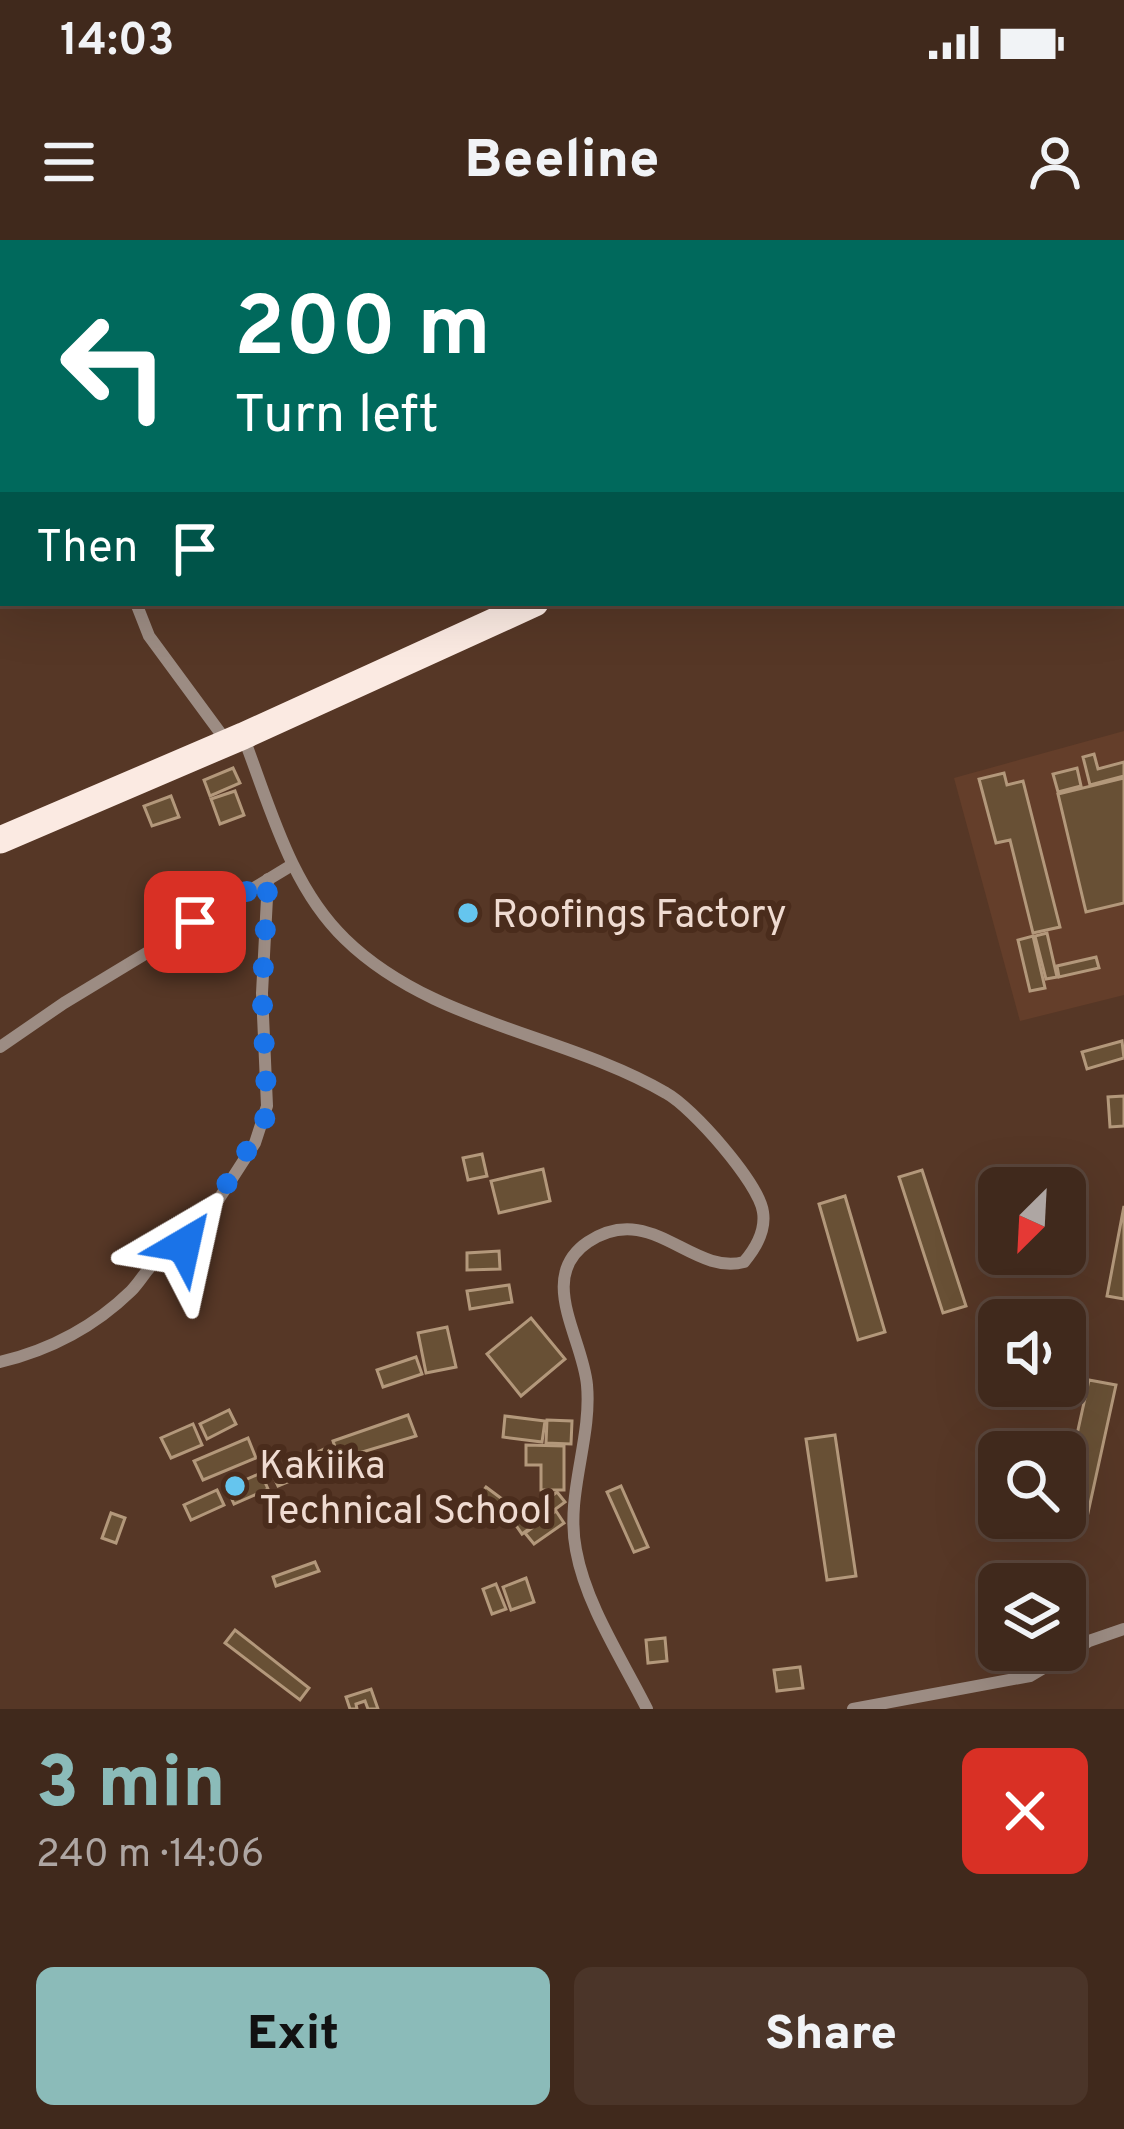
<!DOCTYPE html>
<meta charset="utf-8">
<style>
:root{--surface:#40291c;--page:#4b3529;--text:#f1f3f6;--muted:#aea6a3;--line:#59453b;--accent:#8bbbb9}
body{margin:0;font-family:Overpass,sans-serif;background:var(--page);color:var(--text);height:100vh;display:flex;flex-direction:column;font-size:45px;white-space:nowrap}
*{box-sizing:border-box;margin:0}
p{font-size:39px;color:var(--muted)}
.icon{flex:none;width:66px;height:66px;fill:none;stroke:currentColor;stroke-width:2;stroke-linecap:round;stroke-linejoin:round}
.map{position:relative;height:1469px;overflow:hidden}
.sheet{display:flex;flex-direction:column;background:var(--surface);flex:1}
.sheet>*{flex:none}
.guide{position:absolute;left:0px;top:0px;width:1125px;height:366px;box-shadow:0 12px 48px #0002,0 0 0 3px var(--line);background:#00695c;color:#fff;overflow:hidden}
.needle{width:78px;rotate:204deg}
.fabs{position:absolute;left:978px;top:927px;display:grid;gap:24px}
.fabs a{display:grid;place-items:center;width:108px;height:108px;border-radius:18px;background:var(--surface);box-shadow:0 12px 48px #0002,0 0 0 3px var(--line);font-size:60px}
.pin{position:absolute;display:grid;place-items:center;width:102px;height:102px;color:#fff;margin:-51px;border-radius:24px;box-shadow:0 6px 18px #0006}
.me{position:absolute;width:132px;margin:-66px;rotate:36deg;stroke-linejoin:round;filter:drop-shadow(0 0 9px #0008)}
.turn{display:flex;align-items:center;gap:42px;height:252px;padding:0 36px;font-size:54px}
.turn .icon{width:156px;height:156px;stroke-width:2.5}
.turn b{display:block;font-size:84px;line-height:102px}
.then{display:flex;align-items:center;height:114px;padding:0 36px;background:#0003;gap:24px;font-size:45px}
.round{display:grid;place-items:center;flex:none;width:126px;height:126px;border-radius:18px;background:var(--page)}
.overview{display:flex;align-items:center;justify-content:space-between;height:204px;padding:0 36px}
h1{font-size:72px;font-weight:800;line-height:90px;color:var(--accent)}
.action{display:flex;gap:24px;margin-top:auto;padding:24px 36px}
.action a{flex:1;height:138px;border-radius:18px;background:var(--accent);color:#111;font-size:48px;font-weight:800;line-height:138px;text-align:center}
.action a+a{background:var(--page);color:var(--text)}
.status{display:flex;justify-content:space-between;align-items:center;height:84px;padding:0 60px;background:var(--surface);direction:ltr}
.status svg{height:33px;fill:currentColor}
header{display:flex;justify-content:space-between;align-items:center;height:156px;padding:0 36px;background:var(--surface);font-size:54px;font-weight:800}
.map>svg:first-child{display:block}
</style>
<div class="status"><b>14:03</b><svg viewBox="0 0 49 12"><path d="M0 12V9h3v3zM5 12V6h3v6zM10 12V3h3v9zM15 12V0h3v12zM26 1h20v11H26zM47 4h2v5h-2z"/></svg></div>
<header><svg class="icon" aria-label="menu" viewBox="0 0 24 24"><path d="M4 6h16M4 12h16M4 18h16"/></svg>Beeline<svg class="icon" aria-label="person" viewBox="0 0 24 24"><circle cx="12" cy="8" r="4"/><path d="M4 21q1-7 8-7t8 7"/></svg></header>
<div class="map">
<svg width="1124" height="1469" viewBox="0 0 1124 1469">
<rect width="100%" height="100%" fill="#563726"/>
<polygon fill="#643e2a" points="1124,491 1124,755 1020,781 954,538"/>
<g fill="#685035" stroke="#b3987b" stroke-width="3">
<polygon points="1094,514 1098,529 1124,522 1124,536 1090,545 1083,517"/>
<polygon points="233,528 240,543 210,556 204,540"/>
<polygon points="1077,528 1081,546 1058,552 1053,534"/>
<polygon points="1004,533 1007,545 1023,541 1060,687 1033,693 1010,600 996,603 979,539"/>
<polygon points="1124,538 1124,663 1086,672 1058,554"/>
<polygon points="235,551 244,575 220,584 211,559"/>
<polygon points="171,556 179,577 152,586 144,566"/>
<polygon points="1047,693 1057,737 1046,739 1035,696"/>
<polygon points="1033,696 1045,748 1030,751 1018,700"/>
<polygon points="1096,717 1099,728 1059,737 1057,726"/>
<polygon points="1122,801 1124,818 1087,829 1082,812"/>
<polygon points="1124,856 1124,886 1110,887 1108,857"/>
<polygon points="482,914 487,936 468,940 463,918"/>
<polygon points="543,929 550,961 499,973 491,941"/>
<polygon points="922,930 966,1066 943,1073 899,937"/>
<polygon points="845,956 885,1092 858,1100 819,964"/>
<polygon points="1124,966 1124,1059 1107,1056"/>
<polygon points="499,1011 500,1029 467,1030 467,1013"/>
<polygon points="509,1045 512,1062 470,1069 467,1051"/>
<polygon points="531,1078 565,1119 521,1156 487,1114"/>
<polygon points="447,1087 456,1127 426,1133 418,1093"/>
<polygon points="416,1117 422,1134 383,1147 377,1130"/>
<polygon points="1089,1140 1116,1145 1086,1282 1065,1277 1065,1249"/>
<polygon points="229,1170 236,1184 207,1199 200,1184"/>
<polygon points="408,1175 416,1196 339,1219 333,1201"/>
<polygon points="505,1176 545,1181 542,1202 503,1197"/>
<polygon points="547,1180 572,1181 571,1204 546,1203"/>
<polygon points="193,1184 202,1205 171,1218 161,1198"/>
<polygon points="835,1195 856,1336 827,1340 806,1199"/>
<polygon points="248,1198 256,1218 203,1240 194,1221"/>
<polygon points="526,1205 564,1206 564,1250 541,1250 541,1225 526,1225"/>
<polygon points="327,1208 333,1223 278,1246 271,1231"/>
<polygon points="261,1233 268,1249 234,1264 227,1248"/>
<polygon points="621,1246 648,1307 634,1312 607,1252"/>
<polygon points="486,1247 514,1268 502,1283 475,1262"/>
<polygon points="217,1250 224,1265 191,1280 184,1265"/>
<polygon points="557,1252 565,1262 522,1294 515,1284"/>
<polygon points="556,1271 564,1283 534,1304 525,1293"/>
<polygon points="111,1273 125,1278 116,1303 102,1298"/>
<polygon points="315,1322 319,1331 276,1346 273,1337"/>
<polygon points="526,1338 534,1362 511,1370 503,1347"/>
<polygon points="496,1344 506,1369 492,1374 483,1349"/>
<polygon points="235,1390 309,1448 300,1460 225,1403"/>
<polygon points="665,1398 667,1421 648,1423 646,1400"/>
<polygon points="800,1427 803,1448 777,1451 774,1430"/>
<polygon points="371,1449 378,1469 368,1469 365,1461 356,1464 357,1469 350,1469 346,1457"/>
</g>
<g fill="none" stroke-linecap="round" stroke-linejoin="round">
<g stroke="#9c8c83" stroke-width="12">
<polyline points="15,3 17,0"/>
<polyline points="0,50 3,48"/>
<polyline points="136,363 149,396 227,502"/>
<path d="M243,496C270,566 290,646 345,699C432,784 565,794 666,853C692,867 759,943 763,972C766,991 755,1009 744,1022C691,1036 651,960 588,1002C536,1037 583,1098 587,1145C592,1200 565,1255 576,1310C586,1365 622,1419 647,1469"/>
<polyline points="0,807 64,763 292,625"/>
<path d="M0,1122C50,1110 93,1088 131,1051C140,1042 146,1030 155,1022C167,1011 183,1007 195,996L255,903L267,866L262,753L268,639"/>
<polyline points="853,1469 1030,1436 1089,1401 1124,1389"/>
</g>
<g stroke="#fbeae2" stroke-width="27">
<polyline points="1122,180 1124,179"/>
<polyline points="1122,200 1124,200"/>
<polyline points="0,600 243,496 535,363"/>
</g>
</g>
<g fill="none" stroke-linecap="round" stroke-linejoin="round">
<polyline stroke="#1a73e8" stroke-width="21" stroke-dasharray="0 37.8" points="184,1005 195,996 264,883 267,866 262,753 268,639 195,682"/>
</g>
<g fill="#65c5ee" stroke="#4a2c1c" stroke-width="4.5">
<circle cx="468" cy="673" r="12"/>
<circle cx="235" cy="1246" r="12"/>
</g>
<g text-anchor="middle" stroke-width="12" stroke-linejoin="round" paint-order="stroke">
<g font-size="39" fill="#efdbd1" stroke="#4a2c1c" text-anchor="start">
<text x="492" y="687">Roofings Factory</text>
<text x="259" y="1238">Kakiika<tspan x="259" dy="45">Technical School</tspan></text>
</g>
</g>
</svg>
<div class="fabs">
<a><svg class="needle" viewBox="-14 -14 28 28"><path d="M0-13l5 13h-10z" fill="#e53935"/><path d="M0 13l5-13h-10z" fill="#aea6a3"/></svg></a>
<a><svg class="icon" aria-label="sound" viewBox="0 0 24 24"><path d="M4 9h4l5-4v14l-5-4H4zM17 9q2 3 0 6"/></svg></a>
<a><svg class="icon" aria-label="search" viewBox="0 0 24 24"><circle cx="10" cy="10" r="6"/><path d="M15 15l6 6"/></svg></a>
<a><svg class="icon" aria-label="layers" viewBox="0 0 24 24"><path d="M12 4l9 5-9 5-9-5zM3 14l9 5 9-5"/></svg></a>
</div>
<div class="pin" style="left:195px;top:682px;background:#d93025"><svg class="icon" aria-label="arrive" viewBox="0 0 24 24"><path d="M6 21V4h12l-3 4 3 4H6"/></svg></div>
<svg class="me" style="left:184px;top:1005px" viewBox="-20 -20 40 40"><path d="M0-17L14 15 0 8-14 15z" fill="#1a73e8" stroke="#fff" stroke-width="4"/></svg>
<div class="guide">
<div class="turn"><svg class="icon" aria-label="left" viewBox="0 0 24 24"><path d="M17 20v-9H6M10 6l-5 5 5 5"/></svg><div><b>200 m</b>Turn left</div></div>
<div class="then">Then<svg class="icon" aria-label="arrive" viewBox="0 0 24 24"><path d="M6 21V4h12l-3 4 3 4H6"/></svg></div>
</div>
</div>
<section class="sheet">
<div class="overview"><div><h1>3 min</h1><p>240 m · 14:06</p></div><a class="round" style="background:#d93025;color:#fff"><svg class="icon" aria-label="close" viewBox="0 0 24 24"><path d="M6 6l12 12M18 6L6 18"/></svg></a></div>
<div class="action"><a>Exit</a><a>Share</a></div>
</section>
